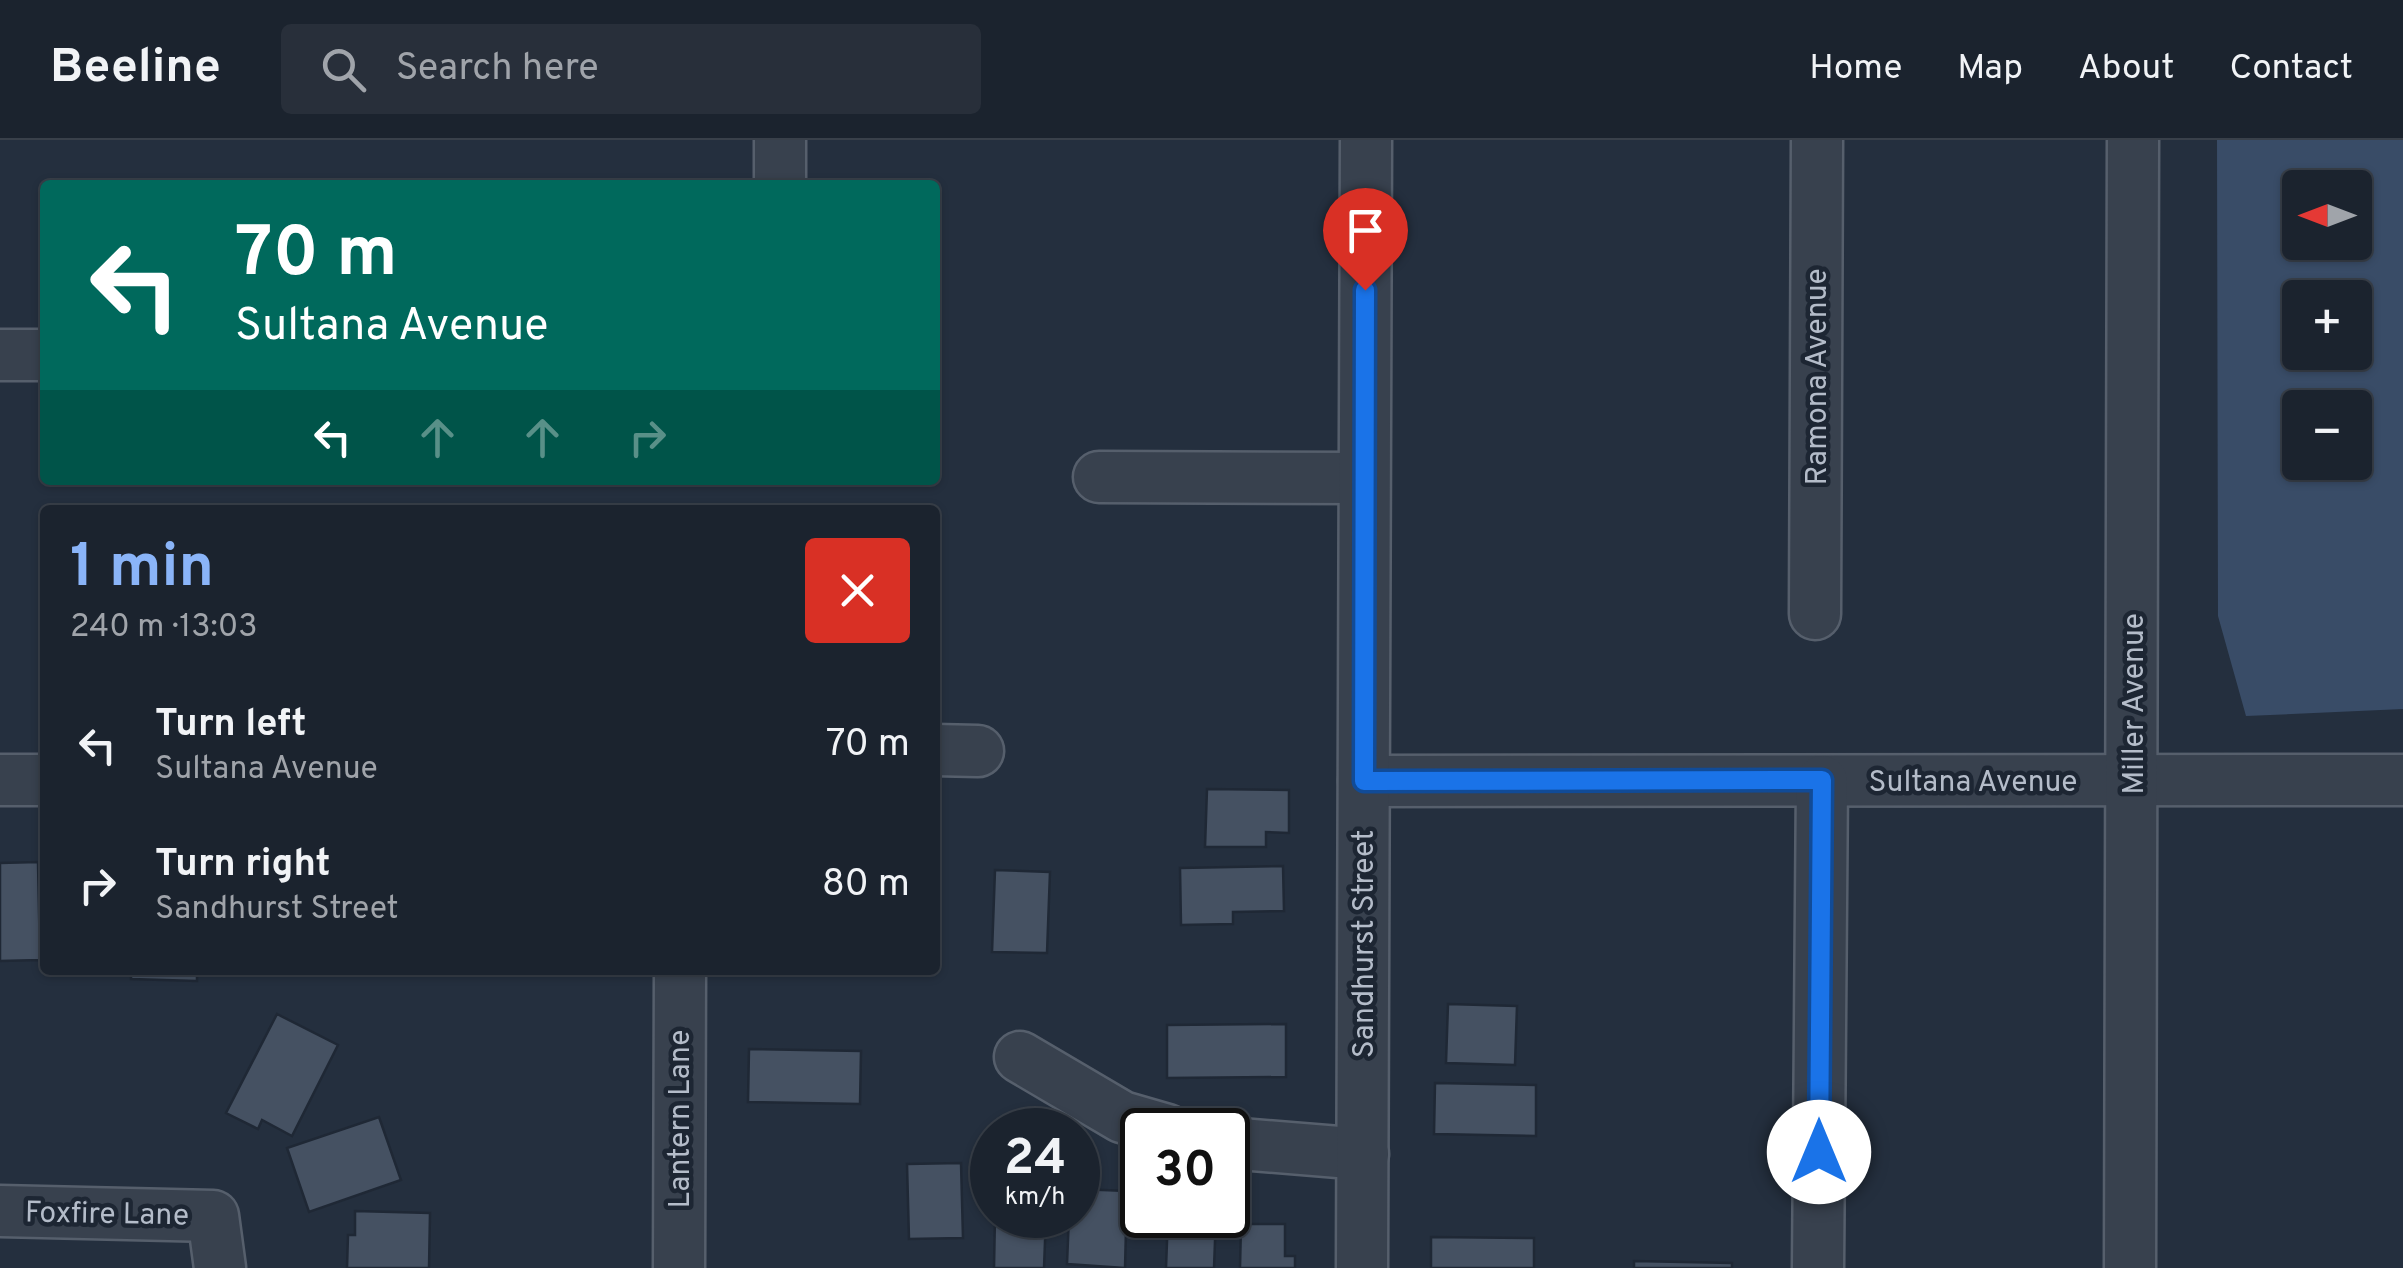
<!DOCTYPE html>
<meta charset="utf-8">
<style>
:root{--surface:#1b232e;--page:#282f3a;--text:#f1f3f6;--muted:#a0a4aa;--line:#39404a;--accent:#8ab4f8}
body{margin:0;font-family:Overpass,sans-serif;background:var(--page);color:var(--text);height:100vh;display:flex;flex-direction:column;font-size:38px;white-space:nowrap}
*{box-sizing:border-box;margin:0}
p{font-size:32px;color:var(--muted)}
.icon{flex:none;width:55px;height:55px;fill:none;stroke:currentColor;stroke-width:2;stroke-linecap:round;stroke-linejoin:round}
.map{position:relative;flex:1;overflow:hidden}
.panel{position:absolute;left:40px;top:365px;width:900px;height:470px;display:flex;flex-direction:column;background:var(--surface);border-radius:10px;box-shadow:0 2px 8px #0004,0 0 0 2px var(--line)}
.panel>*{flex:none}
.guide{position:absolute;left:40px;top:40px;width:900px;height:305px;border-radius:10px;box-shadow:0 2px 8px #0004,0 0 0 2px var(--line);background:#00695c;color:#fff;overflow:hidden}
.needle{width:65px;rotate:270deg}
.buttons{position:absolute;left:2282px;top:30px;display:grid;gap:20px}
.buttons a{display:grid;place-items:center;width:90px;height:90px;border-radius:10px;background:var(--surface);box-shadow:0 2px 8px #0004,0 0 0 2px var(--line);font-size:50px}
.speed{position:absolute;left:970px;top:968px;display:flex;gap:20px;font-size:50px;font-weight:700;text-align:center}
.speed>*{display:grid;place-content:center;width:130px;height:130px;border-radius:50%;background:var(--surface);box-shadow:0 2px 8px #0004,0 0 0 2px var(--line);line-height:1}
.speed small{font-size:25px;font-weight:400}
.speed .limit{border:5px solid #111;border-radius:15px;background:#fff;color:#111}
.pin{position:absolute;display:grid;place-items:center;width:85px;height:85px;color:#fff;margin:-102px -42px;border-radius:50% 50% 50% 0;rotate:-45deg;box-shadow:0 0 10px #0007}
.pin .icon{rotate:45deg}
.me{position:absolute;width:110px;margin:-55px;rotate:0deg;stroke-linejoin:round;filter:drop-shadow(0 0 8px #0008)}
.turn{display:flex;align-items:center;gap:35px;height:210px;padding:0 30px;font-size:45px}
.turn .icon{width:130px;height:130px;stroke-width:2.5}
.turn b{display:block;font-size:70px;line-height:85px}
.lanes{display:flex;align-items:center;height:95px;padding:0 30px;background:#0003;justify-content:center;gap:50px;direction:ltr}
.lanes .off{opacity:.35}
.round{display:grid;place-items:center;flex:none;width:105px;height:105px;border-radius:10px;background:var(--page)}
.overview{display:flex;align-items:center;justify-content:space-between;height:170px;padding:0 30px}
h1{font-size:60px;font-weight:700;line-height:75px;color:var(--accent)}
ul{padding:0;list-style:none}
li{display:flex;align-items:center;gap:30px;height:140px;padding:0 30px}
li div{flex:1}
li b{display:block;font-size:38px}
li em{font-style:normal}
header{display:flex;align-items:center;gap:60px;box-sizing:border-box;height:140px;padding:0 50px;background:var(--surface);border-bottom:2px solid var(--line)}
header strong{font-size:48px}
nav{display:flex;gap:55px;margin-inline-start:auto;font-size:35px}
.search{width:700px;height:90px;background:var(--page);display:flex;align-items:center;gap:25px;box-sizing:border-box;padding:0 35px;border-radius:10px;color:var(--muted);font-size:38px}
.map>svg:first-child{display:block}
</style>
<header>
<strong>Beeline</strong>
<div class="search"><svg class="icon" aria-label="search" viewBox="0 0 24 24"><circle cx="10" cy="10" r="6"/><path d="M15 15l6 6"/></svg>Search here</div>
<nav><a>Home</a><a>Map</a><a>About</a><a>Contact</a></nav>
</header>
<div class="map">
<svg width="2403" height="1128" viewBox="0 0 2403 1128">
<rect width="100%" height="100%" fill="#242f3e"/>
<path fill="#394c67" fill-rule="evenodd" d="M2217,0H2403V569L2246,576L2218,476ZM2300,48H2355V102H2300ZM2300,158H2355V212H2300ZM2300,268H2355V322H2300Z"/>
<g fill="#455162" stroke="#1f2835" stroke-width="2.5">
<polygon points="1207,649 1289,650 1289,693 1266,692 1266,707 1205,707"/>
<polygon points="38,722 40,820 0,821 0,723"/>
<polygon points="1283,726 1284,771 1233,772 1233,784 1181,785 1180,728"/>
<polygon points="995,730 1050,732 1047,813 992,812"/>
<polygon points="131,830 197,830 197,841 131,839"/>
<polygon points="1448,864 1517,866 1515,925 1446,923"/>
<polygon points="277,874 338,905 292,996 262,980 258,989 226,973"/>
<polygon points="1286,884 1286,937 1167,938 1167,885"/>
<polygon points="749,909 861,911 860,964 748,962"/>
<polygon points="1435,943 1536,945 1536,996 1434,994"/>
<polygon points="379,977 401,1040 309,1072 287,1008"/>
<polygon points="961,1023 963,1098 909,1099 907,1024"/>
<polygon points="1078,1049 1127,1051 1125,1128 1067,1124 1069,1075 1078,1075"/>
<polygon points="355,1071 430,1073 429,1128 347,1128 348,1095 355,1095"/>
<polygon points="995,1075 1046,1075 1044,1128 994,1128"/>
<polygon points="1168,1075 1216,1075 1214,1128 1166,1128"/>
<polygon points="1241,1084 1285,1084 1285,1116 1295,1116 1295,1128 1240,1128"/>
<polygon points="1431,1097 1534,1098 1534,1128 1431,1128"/>
<polygon points="1634,1121 1732,1123 1732,1128 1634,1128"/>
</g>
<g fill="none" stroke-linecap="round" stroke-linejoin="round">
<defs>
<g id="minor">
<polyline points="780,45 780,0"/>
<polyline points="0,215 45,215"/>
<polyline points="1099,337 1364,338"/>
<polyline points="1815,474 1817,0"/>
<polyline points="935,610 978,611"/>
<polyline points="0,640 45,640"/>
<polyline points="1364,641 2403,640"/>
<polyline points="1020,917 1122,977 1167,990"/>
<polyline points="1228,1003 1363,1014"/>
<polyline points="0,1071 213,1076 220,1128"/>
<polyline points="679,1128 680,830"/>
<polyline points="1362,1128 1366,0"/>
<polyline points="1818,1128 1822,641"/>
<polyline points="2130,1128 2133,0"/>
</g>
</defs>
<use href="#minor" stroke="#565f6c" stroke-width="55"/>
<use href="#minor" stroke="#38414e" stroke-width="50"/>
</g>
<g fill="none" stroke-linecap="round" stroke-linejoin="round">
<defs>
<polyline id="route" points="1365,150 1364,641 1822,640 1819,1012"/>
</defs>
<use href="#route" stroke="#114b97" stroke-width="25"/>
<use href="#route" stroke="#1a73e8" stroke-width="18"/>
</g>
<g text-anchor="middle" stroke-width="9" stroke-linejoin="round" paint-order="stroke">
<g font-size="30" fill="#b4bcc9" stroke="#1d2633">
<text transform="translate(1816 237) rotate(-90)" y="10">Ramona Avenue</text>
<text transform="translate(2133 564) rotate(-90)" y="10">Miller Avenue</text>
<text x="1973" y="651">Sultana Avenue</text>
<text transform="translate(1363 804) rotate(-90)" y="10">Sandhurst Street</text>
<text transform="translate(679 979) rotate(-90)" y="10">Lantern Lane</text>
<text transform="translate(107 1073) rotate(1)" y="10">Foxfire Lane</text>
</g>
</g>
</svg>
<div class="buttons">
<a><svg class="needle" viewBox="-14 -14 28 28"><path d="M0-13l5 13h-10z" fill="#e53935"/><path d="M0 13l5-13h-10z" fill="#a0a4aa"/></svg></a>
<a>+</a>
<a>−</a>
</div>
<div class="speed"><div>24<small>km/h</small></div><div class="limit">30</div></div>
<div class="pin" style="left:1365px;top:150px;background:#d93025"><svg class="icon" aria-label="arrive" viewBox="0 0 24 24"><path d="M6 21V4h12l-3 4 3 4H6"/></svg></div>
<svg class="me" style="left:1819px;top:1012px" viewBox="-20 -20 40 40"><circle r="19" fill="#fff"/><path d="M0-13L10 11 0 6-10 11z" fill="#1a73e8"/></svg>
<div class="guide">
<div class="turn"><svg class="icon" aria-label="left" viewBox="0 0 24 24"><path d="M17 20v-9H6M10 6l-5 5 5 5"/></svg><div><b>70 m</b>Sultana Avenue</div></div>
<div class="lanes"><svg class="icon" aria-label="left" viewBox="0 0 24 24"><path d="M17 20v-9H6M10 6l-5 5 5 5"/></svg><svg class="icon off" aria-label="ahead" viewBox="0 0 24 24"><path d="M12 20V5M6 11l6-6 6 6"/></svg><svg class="icon off" aria-label="ahead" viewBox="0 0 24 24"><path d="M12 20V5M6 11l6-6 6 6"/></svg><svg class="icon off" aria-label="right" viewBox="0 0 24 24"><path d="M7 20v-9h11M14 6l5 5-5 5"/></svg></div>
</div>
<section class="panel">
<div class="overview"><div><h1>1 min</h1><p>240 m · 13:03</p></div><a class="round" style="background:#d93025;color:#fff"><svg class="icon" aria-label="close" viewBox="0 0 24 24"><path d="M6 6l12 12M18 6L6 18"/></svg></a></div>
<ul>
<li><svg class="icon" aria-label="left" viewBox="0 0 24 24"><path d="M17 20v-9H6M10 6l-5 5 5 5"/></svg><div><b>Turn left</b><p>Sultana Avenue</p></div><em>70 m</em></li>
<li><svg class="icon" aria-label="right" viewBox="0 0 24 24"><path d="M7 20v-9h11M14 6l5 5-5 5"/></svg><div><b>Turn right</b><p>Sandhurst Street</p></div><em>80 m</em></li>
</ul>
</section>
</div>
